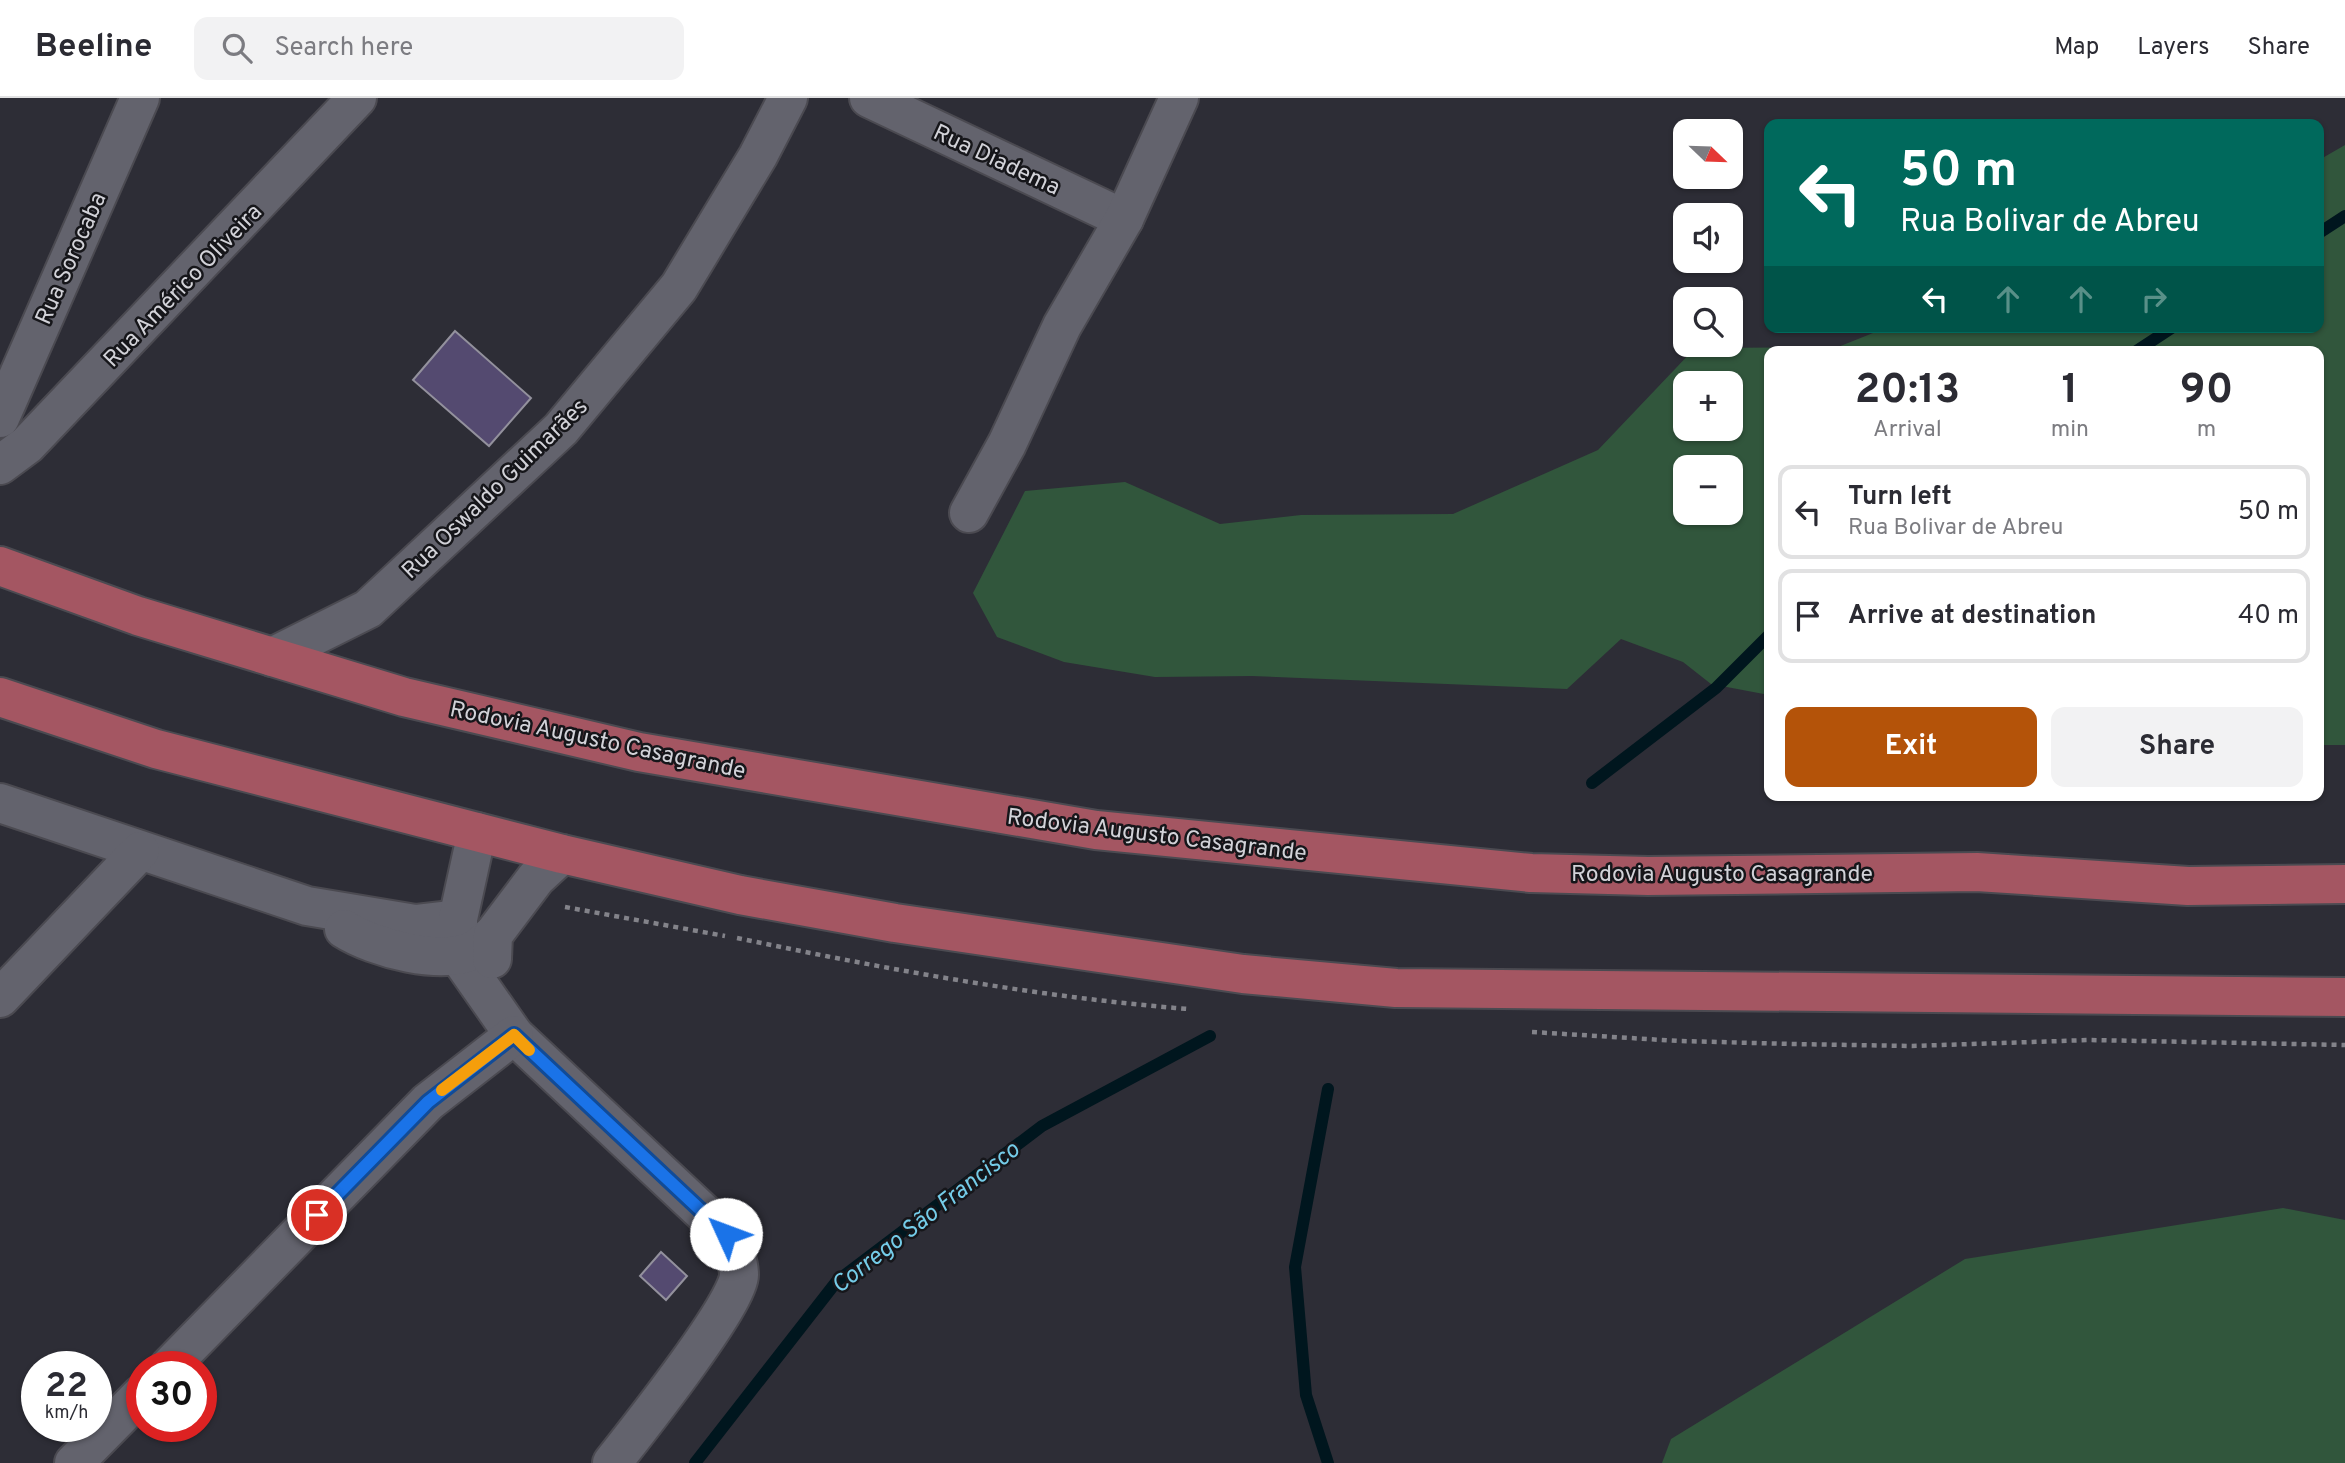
<!DOCTYPE html>
<meta charset="utf-8">
<style>
:root{--surface:#fff;--page:#f2f2f3;--text:#2b2b33;--muted:#7c7c81;--line:#e1e1e2;--accent:#b45309}
body{margin:0;font-family:Overpass,sans-serif;background:var(--page);color:var(--text);height:100vh;display:flex;flex-direction:column;font-size:26px;white-space:nowrap}
*{box-sizing:border-box;margin:0}
p{font-size:23px;color:var(--muted)}
.icon{flex:none;width:38px;height:38px;fill:none;stroke:currentColor;stroke-width:2;stroke-linecap:round;stroke-linejoin:round}
.map{position:relative;flex:1;overflow:hidden}
.sheet{position:absolute;left:1764px;top:248px;width:560px;height:455px;display:flex;flex-direction:column;background:var(--surface);border-radius:14px;box-shadow:0 2px 5px #0004}
.sheet>*{flex:none}
.banner{position:absolute;left:1764px;top:21px;width:560px;height:214px;border-radius:14px;box-shadow:0 2px 5px #0004;background:#00695c;color:#fff;overflow:hidden}
.needle{width:46px;rotate:113deg}
.tools{position:absolute;left:1673px;top:21px;display:grid;gap:14px}
.tools a{display:grid;place-items:center;width:70px;height:70px;border-radius:14px;background:var(--surface);box-shadow:0 2px 5px #0004;font-size:35px}
.speed{position:absolute;left:21px;top:1253px;display:flex;gap:14px;font-size:35px;font-weight:700;text-align:center}
.speed>*{display:grid;place-content:center;width:91px;height:91px;border-radius:50%;background:var(--surface);box-shadow:0 2px 5px #0004;line-height:1}
.speed small{font-size:18px;font-weight:400}
.speed .limit{border:10px solid #d22;background:#fff;color:#111}
.pin{position:absolute;display:grid;place-items:center;width:60px;height:60px;color:#fff;margin:-30px;border:4px solid #fff;border-radius:50%;box-shadow:0 2px 7px #0007}
.me{position:absolute;width:77px;margin:-38px;rotate:313deg;stroke-linejoin:round;filter:drop-shadow(0 0 5px #0008)}
.turn{display:flex;align-items:center;gap:24px;height:147px;padding:0 21px;font-size:32px}
.turn .icon{width:91px;height:91px;stroke-width:2.5}
.turn b{display:block;font-size:49px;line-height:60px}
.lanes{display:flex;align-items:center;height:66px;padding:0 21px;background:#0003;justify-content:center;gap:35px;direction:ltr}
.lanes .off{opacity:.35}
.eta{display:flex;justify-content:space-evenly;align-items:center;height:119px;text-align:center}
.eta b{font-size:42px;font-weight:700;line-height:49px}
.action{display:flex;gap:14px;margin-top:auto;padding:14px 21px}
.action a{flex:1;height:80px;border-radius:14px;background:var(--accent);color:#fff;font-size:28px;font-weight:700;line-height:80px;text-align:center}
.action a+a{background:var(--page);color:var(--text)}
ul{padding:0;list-style:none}
li{display:flex;align-items:center;gap:21px;height:94px;margin:0 14px 10px;padding:0 7px;border:4px solid var(--line);border-radius:14px}
li div{flex:1}
li b{display:block;font-size:26px}
li em{font-style:normal}
header{display:flex;align-items:center;gap:42px;box-sizing:border-box;height:98px;padding:0 35px;background:var(--surface);border-bottom:2px solid var(--line)}
header strong{font-size:33px}
nav{display:flex;gap:38px;margin-inline-start:auto;font-size:24px}
.search{width:490px;height:63px;background:var(--page);display:flex;align-items:center;gap:18px;box-sizing:border-box;padding:0 24px;border-radius:14px;color:var(--muted);font-size:26px}
.map>svg:first-child{display:block}
</style>
<header>
<strong>Beeline</strong>
<div class="search"><svg class="icon" aria-label="search" viewBox="0 0 24 24"><circle cx="10" cy="10" r="6"/><path d="M15 15l6 6"/></svg>Search here</div>
<nav><a>Map</a><a>Layers</a><a>Share</a></nav>
</header>
<div class="map">
<svg width="2345" height="1365" viewBox="0 0 2345 1365">
<rect width="100%" height="100%" fill="#2d2d36"/>
<g fill="#31563c" fill-rule="evenodd">
<path d="M2345,47V647H2319V254H1769V597L1711,586L1683,564L1621,541L1567,591L1252,578L1155,579L1064,564L997,539L973,495L1025,393L1125,384L1220,426L1301,417L1453,416L1598,352L1695,250L1838,249L1888,229H2319V62ZM1685,285H1731V331H1685ZM1685,369H1731V415H1685Z"/>
<polygon points="2283,1110 2345,1122 2345,1365 1662,1365 1671,1341 1965,1161"/>
</g>
<g fill="none" stroke-linecap="round" stroke-linejoin="round">
<g stroke="#00161e" stroke-width="12">
<polyline points="2319,135 2345,118"/>
<polyline points="2135,254 2173,229"/>
<polyline points="1592,685 1716,590 1769,537"/>
<polyline points="695,1365 837,1183 1042,1028 1210,938"/>
<polyline points="1328,1365 1306,1297 1295,1169 1328,991"/>
</g>
</g>
<g fill="#544a70" stroke="#93919d" stroke-width="2">
<polygon points="455,233 531,300 489,348 413,282"/>
<polygon points="661,1154 687,1178 666,1202 640,1178"/>
</g>
<g fill="none" stroke-linecap="round" stroke-linejoin="round">
<defs>
<g id="minor">
<polyline points="869,0 1124,121"/>
<polyline points="0,320 140,0"/>
<polyline points="0,367 27,347 357,0"/>
<polyline points="969,415 1007,346 1062,228 1124,121 1179,0"/>
<polyline points="272,559 368,511 561,331 679,189 758,58 788,0"/>
<polyline points="0,705 307,808 415,826 458,821"/>
<path d="M477,734L458,821V857L514,937L726,1136C732,1149 739,1163 739,1177C739,1205 634,1337 612,1365"/>
<path d="M344,831C374,850 443,869 476,851C482,847 487,841 493,837"/>
<polyline points="492,861 493,837 536,780 562,756"/>
<polyline points="0,900 140,753"/>
<polyline points="169,1269 428,1004 514,937"/>
<polyline points="74,1365 142,1296"/>
</g>
<g id="major">
<polyline points="0,468 138,518 404,599 639,654 1096,732 1531,775 1648,778 1977,774 2188,788 2345,786"/>
<polyline points="0,599 156,651 562,756 740,797 895,825 1243,876 1396,890 2345,899"/>
</g>
</defs>
<use href="#minor" stroke="#4b4a51" stroke-width="42"/>
<use href="#major" stroke="#4b4a51" stroke-width="42"/>
<g stroke="#83838a" stroke-width="4.5" stroke-dasharray="5 5" stroke-linecap="butt">
<polyline points="565,809 725,838"/>
<path d="M737,840C886,871 1036,899 1188,911"/>
<polyline points="1532,934 1679,943 1794,946 1912,948 2090,942 2345,947"/>
</g>
<use href="#minor" stroke="#63636d" stroke-width="38"/>
<use href="#major" stroke="#a45662" stroke-width="38"/>
</g>
<g fill="none" stroke-linecap="round" stroke-linejoin="round">
<defs>
<polyline id="route" points="317,1117 428,1004 514,937 726,1136"/>
</defs>
<use href="#route" stroke="#114b97" stroke-width="18"/>
<use href="#route" stroke="#1a73e8" stroke-width="12"/>
<polyline stroke="#f59e0b" stroke-width="12" points="442,992 514,937 529,952"/>
</g>
<g text-anchor="middle" stroke-width="5" stroke-linejoin="round" paint-order="stroke">
<g font-size="23" fill="#d2d2d8" stroke="#16161a">
<text transform="translate(997 61) rotate(25)" y="8">Rua Diadema</text>
<text transform="translate(70 160) rotate(-66)" y="8">Rua Sorocaba</text>
<text transform="translate(182 187) rotate(-46)" y="8">Rua Américo Oliveira</text>
<text transform="translate(494 390) rotate(-44)" y="8">Rua Oswaldo Guimarães</text>
<text transform="translate(598 641) rotate(12)" y="8">Rodovia Augusto Casagrande</text>
<text transform="translate(1157 736) rotate(7)" y="8">Rodovia Augusto Casagrande</text>
<text x="1722" y="783">Rodovia Augusto Casagrande</text>
</g>
<g font-size="24" font-style="italic" fill="#74cce8" stroke="#16161a">
<text transform="translate(925 1119) rotate(-38)" y="8">Corrego São Francisco</text>
</g>
</g>
</svg>
<div class="tools">
<a><svg class="needle" viewBox="-14 -14 28 28"><path d="M0-13l5 13h-10z" fill="#e53935"/><path d="M0 13l5-13h-10z" fill="#7c7c81"/></svg></a>
<a><svg class="icon" aria-label="sound" viewBox="0 0 24 24"><path d="M4 9h4l5-4v14l-5-4H4zM17 9q2 3 0 6"/></svg></a>
<a><svg class="icon" aria-label="search" viewBox="0 0 24 24"><circle cx="10" cy="10" r="6"/><path d="M15 15l6 6"/></svg></a>
<a>+</a>
<a>−</a>
</div>
<div class="speed"><div>22<small>km/h</small></div><div class="limit">30</div></div>
<div class="pin" style="left:317px;top:1117px;background:#d93025"><svg class="icon" aria-label="arrive" viewBox="0 0 24 24"><path d="M6 21V4h12l-3 4 3 4H6"/></svg></div>
<svg class="me" style="left:726px;top:1136px" viewBox="-20 -20 40 40"><circle r="19" fill="#fff"/><path d="M0-13L10 11 0 6-10 11z" fill="#1a73e8"/></svg>
<div class="banner">
<div class="turn"><svg class="icon" aria-label="left" viewBox="0 0 24 24"><path d="M17 20v-9H6M10 6l-5 5 5 5"/></svg><div><b>50 m</b>Rua Bolivar de Abreu</div></div>
<div class="lanes"><svg class="icon" aria-label="left" viewBox="0 0 24 24"><path d="M17 20v-9H6M10 6l-5 5 5 5"/></svg><svg class="icon off" aria-label="ahead" viewBox="0 0 24 24"><path d="M12 20V5M6 11l6-6 6 6"/></svg><svg class="icon off" aria-label="ahead" viewBox="0 0 24 24"><path d="M12 20V5M6 11l6-6 6 6"/></svg><svg class="icon off" aria-label="right" viewBox="0 0 24 24"><path d="M7 20v-9h11M14 6l5 5-5 5"/></svg></div>
</div>
<section class="sheet">
<div class="eta">
<div><b>20:13</b><p>Arrival</p></div>
<div><b>1</b><p>min</p></div>
<div><b>90</b><p>m</p></div>
</div>
<ul>
<li><svg class="icon" aria-label="left" viewBox="0 0 24 24"><path d="M17 20v-9H6M10 6l-5 5 5 5"/></svg><div><b>Turn left</b><p>Rua Bolivar de Abreu</p></div><em>50 m</em></li>
<li><svg class="icon" aria-label="arrive" viewBox="0 0 24 24"><path d="M6 21V4h12l-3 4 3 4H6"/></svg><div><b>Arrive at destination</b></div><em>40 m</em></li>
</ul>
<div class="action"><a>Exit</a><a>Share</a></div>
</section>
</div>
